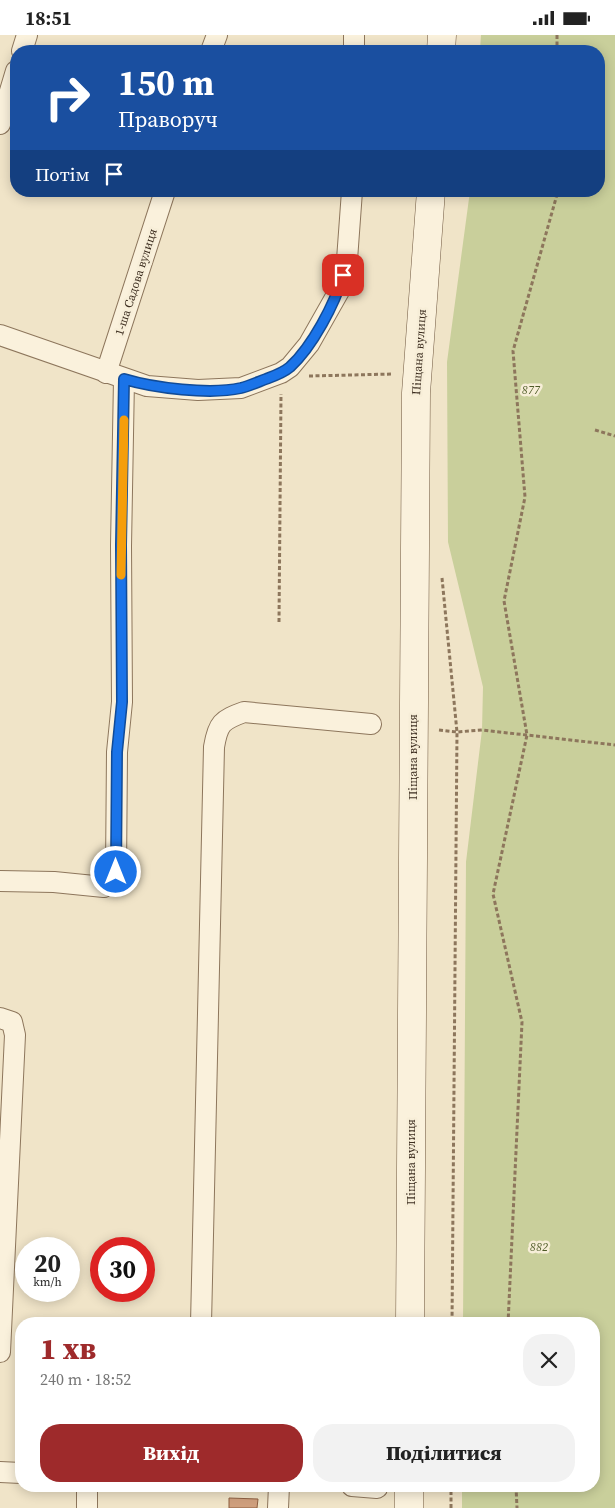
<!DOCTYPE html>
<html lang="uk">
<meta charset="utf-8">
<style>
:root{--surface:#fff;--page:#f2f2f2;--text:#222;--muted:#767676;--accent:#9e2a2b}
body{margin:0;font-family:"Source Serif 4",serif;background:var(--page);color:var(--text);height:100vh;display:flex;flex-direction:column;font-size:19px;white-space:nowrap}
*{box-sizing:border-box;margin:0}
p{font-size:16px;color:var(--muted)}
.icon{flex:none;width:28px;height:28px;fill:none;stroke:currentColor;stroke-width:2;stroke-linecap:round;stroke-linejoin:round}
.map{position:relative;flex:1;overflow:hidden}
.sheet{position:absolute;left:15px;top:1282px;width:585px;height:175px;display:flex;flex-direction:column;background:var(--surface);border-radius:20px;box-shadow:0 2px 12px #0003}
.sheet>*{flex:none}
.top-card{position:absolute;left:10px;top:10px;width:595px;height:152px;border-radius:20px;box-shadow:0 2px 12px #0003;background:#1a4fa0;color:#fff;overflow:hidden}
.speed{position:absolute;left:15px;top:1202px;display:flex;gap:10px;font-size:25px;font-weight:700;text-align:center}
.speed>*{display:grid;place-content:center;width:65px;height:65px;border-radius:50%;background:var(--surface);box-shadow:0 2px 12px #0003;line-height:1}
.speed small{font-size:12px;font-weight:400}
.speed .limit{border:8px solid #d22;background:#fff;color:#111}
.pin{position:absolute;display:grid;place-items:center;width:42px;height:42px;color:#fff;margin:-21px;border-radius:10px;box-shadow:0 2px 8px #0006}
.me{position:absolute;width:55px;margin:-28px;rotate:0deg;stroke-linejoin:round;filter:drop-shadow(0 0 4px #0008)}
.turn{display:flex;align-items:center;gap:18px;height:105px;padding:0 25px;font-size:22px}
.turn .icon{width:65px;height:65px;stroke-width:2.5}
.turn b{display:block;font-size:35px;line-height:42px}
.then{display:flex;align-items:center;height:48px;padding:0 25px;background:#0003;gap:10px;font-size:19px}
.round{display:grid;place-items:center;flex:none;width:52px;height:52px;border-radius:20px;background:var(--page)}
.overview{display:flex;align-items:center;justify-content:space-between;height:85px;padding:0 25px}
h1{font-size:30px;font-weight:800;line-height:38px;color:var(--accent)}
.action{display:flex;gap:10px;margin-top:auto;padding:10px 25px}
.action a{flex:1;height:58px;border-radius:20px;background:var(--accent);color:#fff;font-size:20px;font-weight:800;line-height:58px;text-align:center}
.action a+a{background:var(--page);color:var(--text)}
.status{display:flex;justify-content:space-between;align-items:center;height:35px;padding:0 25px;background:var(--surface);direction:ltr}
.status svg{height:14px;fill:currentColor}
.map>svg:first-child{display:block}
</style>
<div class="status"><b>18:51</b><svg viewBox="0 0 49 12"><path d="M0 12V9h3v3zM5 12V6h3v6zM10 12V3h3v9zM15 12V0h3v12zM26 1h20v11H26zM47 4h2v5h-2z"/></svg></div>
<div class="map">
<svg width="615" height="1473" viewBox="0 0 615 1473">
<rect width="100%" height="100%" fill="#f0e4c8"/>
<polygon fill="#c9cf9b" points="481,0 615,0 615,1473 462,1473 462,1451 594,1451 594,1289 463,1289 466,827 482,695 483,652 448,507 447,327 470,156 599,156 599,16 480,16"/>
<polygon fill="#cf9f7d" stroke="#8d5f41" points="229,1463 258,1464 257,1473 229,1473"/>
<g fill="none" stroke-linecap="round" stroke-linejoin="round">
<defs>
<g id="street">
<polyline points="354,0 354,16"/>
<polyline points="22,16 27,0"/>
<polyline points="211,16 217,0"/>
<polyline points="0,89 16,36"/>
<polyline points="0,300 147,351 198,355 241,353 281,338 290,332 309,309 339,256 347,225 352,156"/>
<polyline points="106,338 165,156"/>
<polyline points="0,846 54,847 104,852 116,837 117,717 122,667 121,511 124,344"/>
<polyline points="0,983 12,987 15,1000 0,1317"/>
<path d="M201,1289L214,712C218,688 222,685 244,677L371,689"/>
<polyline points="0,1437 21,1438"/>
<polyline points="352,1451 377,1453"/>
<polyline points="87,1473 87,1451"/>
<polyline points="278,1473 279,1451"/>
</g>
<g id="secondary">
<polyline points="441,16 442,0"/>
<polyline points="410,1289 416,358 431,156"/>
<polyline points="409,1473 409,1451"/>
</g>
</defs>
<use href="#street" stroke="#8d765c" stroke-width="22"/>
<use href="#secondary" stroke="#6f573f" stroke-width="29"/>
<g stroke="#8d765c" stroke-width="3" stroke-dasharray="4 2.5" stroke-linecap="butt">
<polyline points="557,0 557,16"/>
<polyline points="309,341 393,339"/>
<polyline points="595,395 615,401"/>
<polyline points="442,543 457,697 452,1289"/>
<polyline points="279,587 281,359"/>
<polyline points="439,695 457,697 482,695 615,710"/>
<polyline points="508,1289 522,987 493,859 527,700 504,566 525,462 513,316 558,156"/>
<polyline points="516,1451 517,1473"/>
<polyline points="451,1473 451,1451"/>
</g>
<use href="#street" stroke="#faf1dc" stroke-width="20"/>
<use href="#secondary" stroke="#faf1dc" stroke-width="28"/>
</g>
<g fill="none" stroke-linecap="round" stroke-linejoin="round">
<defs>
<path id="route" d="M116,837L117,717L122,667L121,510L124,344C154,353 210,360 241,353C249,351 258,347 266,344C274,341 283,338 290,332C312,312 335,269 343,240"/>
</defs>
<use href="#route" stroke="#114b97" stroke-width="12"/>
<use href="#route" stroke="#1a73e8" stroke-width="9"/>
<polyline stroke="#f59e0b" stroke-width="9" points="121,540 124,385"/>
</g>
<g text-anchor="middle" stroke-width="5" stroke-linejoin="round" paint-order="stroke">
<g font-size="12" fill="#3d2e20" stroke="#f7eed8">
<text transform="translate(136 247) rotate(-72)" y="4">1-ша Садова вулиця</text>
<text transform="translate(419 317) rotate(-86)" y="4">Піщана вулиця</text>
<text transform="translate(413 722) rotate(-90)" y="4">Піщана вулиця</text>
<text transform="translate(411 1127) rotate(-90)" y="4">Піщана вулиця</text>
</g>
<g font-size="12" font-style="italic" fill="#4d5a26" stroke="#f7eed8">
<text x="531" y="359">877</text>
<text x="539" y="1216">882</text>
</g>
</g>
</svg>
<div class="speed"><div>20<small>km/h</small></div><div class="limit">30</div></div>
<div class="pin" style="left:343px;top:240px;background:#d93025"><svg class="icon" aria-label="arrive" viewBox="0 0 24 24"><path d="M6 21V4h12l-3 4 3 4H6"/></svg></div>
<svg class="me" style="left:116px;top:837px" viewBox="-20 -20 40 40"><circle r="17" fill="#1a73e8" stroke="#fff" stroke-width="3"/><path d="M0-11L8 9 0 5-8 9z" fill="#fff"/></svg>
<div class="top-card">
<div class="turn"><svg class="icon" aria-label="right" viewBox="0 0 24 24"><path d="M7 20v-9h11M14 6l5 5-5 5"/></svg><div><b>150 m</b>Праворуч</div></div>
<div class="then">Потім<svg class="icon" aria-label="arrive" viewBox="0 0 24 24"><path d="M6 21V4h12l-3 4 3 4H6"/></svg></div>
</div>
<section class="sheet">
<div class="overview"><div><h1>1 хв</h1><p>240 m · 18:52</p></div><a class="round"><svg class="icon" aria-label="close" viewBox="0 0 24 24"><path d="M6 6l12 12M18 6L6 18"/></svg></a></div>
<div class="action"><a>Вихід</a><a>Поділитися</a></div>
</section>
</div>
